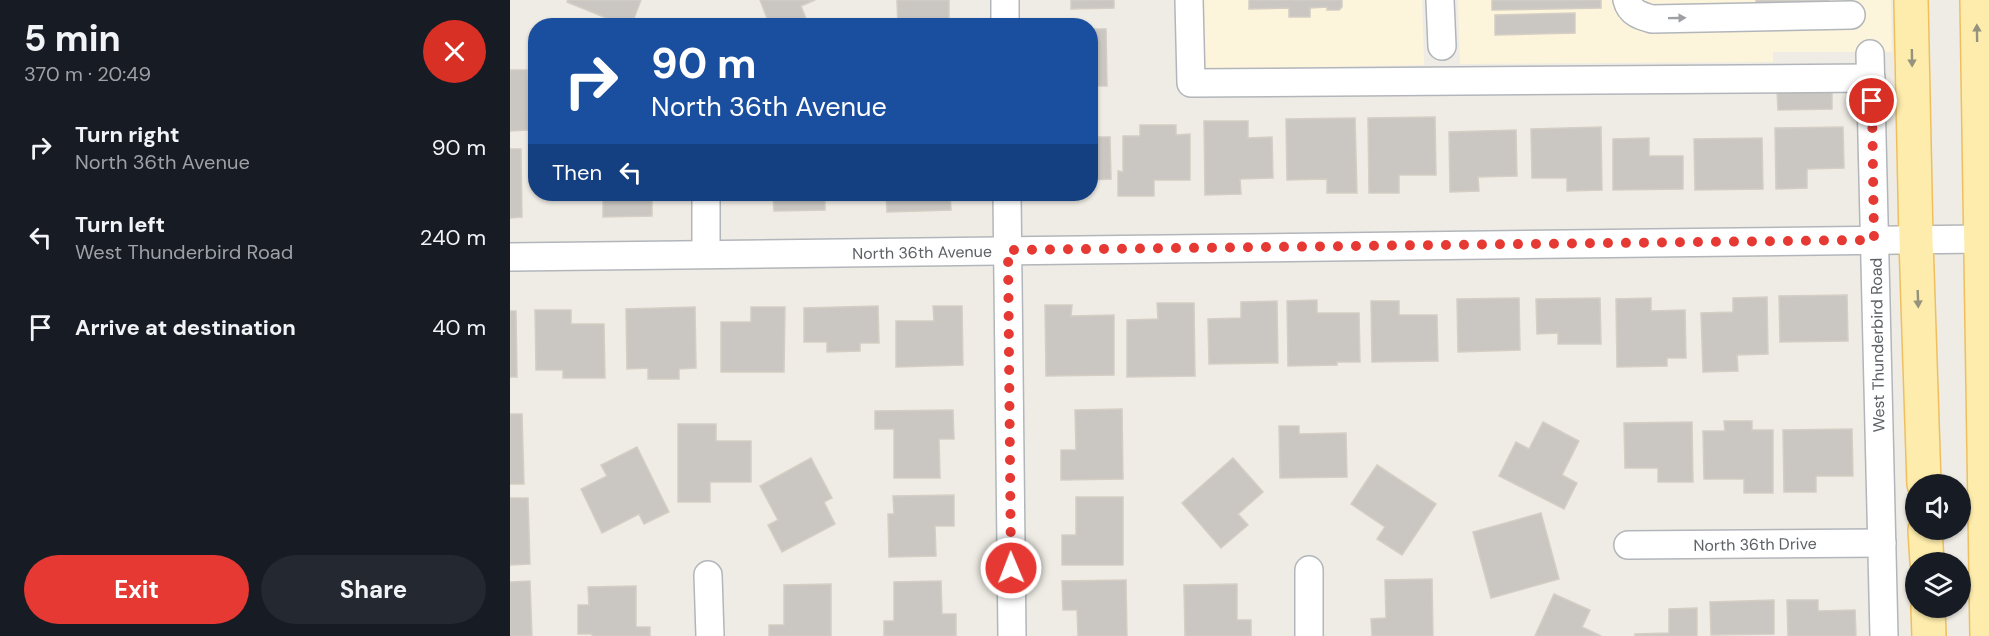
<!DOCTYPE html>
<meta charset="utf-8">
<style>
:root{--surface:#171b24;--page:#242831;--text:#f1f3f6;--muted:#9ea1a6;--accent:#e63934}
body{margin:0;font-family:"DM Sans",sans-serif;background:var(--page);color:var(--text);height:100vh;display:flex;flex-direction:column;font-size:22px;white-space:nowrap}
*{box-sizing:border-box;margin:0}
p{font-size:20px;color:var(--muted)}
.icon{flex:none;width:33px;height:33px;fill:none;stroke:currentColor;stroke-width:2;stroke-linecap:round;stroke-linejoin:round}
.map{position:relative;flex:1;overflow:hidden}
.details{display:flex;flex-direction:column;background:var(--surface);width:510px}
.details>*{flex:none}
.guide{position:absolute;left:18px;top:18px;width:570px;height:183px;border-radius:24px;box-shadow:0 2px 4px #0004;background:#1a4fa0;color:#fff;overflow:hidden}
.controls{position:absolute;left:1395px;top:474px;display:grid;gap:12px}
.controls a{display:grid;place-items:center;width:66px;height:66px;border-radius:50%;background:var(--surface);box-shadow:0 2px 4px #0004;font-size:30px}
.pin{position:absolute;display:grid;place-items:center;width:51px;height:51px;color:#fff;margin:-26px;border:3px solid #fff;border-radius:50%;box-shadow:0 2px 6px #0007}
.me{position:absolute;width:66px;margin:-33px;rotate:359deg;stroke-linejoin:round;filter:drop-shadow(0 0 4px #0008)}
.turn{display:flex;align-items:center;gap:21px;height:126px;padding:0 24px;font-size:27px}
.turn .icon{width:78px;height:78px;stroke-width:2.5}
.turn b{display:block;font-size:42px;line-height:51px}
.then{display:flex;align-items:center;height:57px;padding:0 24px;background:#0003;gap:12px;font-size:22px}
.round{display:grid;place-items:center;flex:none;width:63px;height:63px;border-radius:32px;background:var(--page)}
.overview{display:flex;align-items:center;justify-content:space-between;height:102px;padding:0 24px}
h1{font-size:36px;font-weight:700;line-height:45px}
.cta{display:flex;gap:12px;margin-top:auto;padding:12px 24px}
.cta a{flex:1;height:69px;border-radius:36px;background:var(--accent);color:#fff;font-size:24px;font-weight:700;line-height:69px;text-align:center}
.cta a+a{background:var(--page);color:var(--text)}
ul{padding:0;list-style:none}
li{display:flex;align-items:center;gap:18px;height:90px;padding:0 24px}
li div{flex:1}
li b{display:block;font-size:22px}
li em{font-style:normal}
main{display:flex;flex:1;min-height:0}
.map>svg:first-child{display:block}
</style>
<main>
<section class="details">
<div class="overview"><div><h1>5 min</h1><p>370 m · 20:49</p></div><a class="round" style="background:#d93025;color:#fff"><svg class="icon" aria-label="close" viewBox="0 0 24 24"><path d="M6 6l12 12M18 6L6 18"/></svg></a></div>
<ul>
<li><svg class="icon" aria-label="right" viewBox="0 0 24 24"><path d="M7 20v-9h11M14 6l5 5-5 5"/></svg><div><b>Turn right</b><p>North 36th Avenue</p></div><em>90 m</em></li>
<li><svg class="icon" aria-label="left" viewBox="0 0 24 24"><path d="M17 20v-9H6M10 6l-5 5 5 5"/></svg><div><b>Turn left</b><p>West Thunderbird Road</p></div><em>240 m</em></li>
<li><svg class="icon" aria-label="arrive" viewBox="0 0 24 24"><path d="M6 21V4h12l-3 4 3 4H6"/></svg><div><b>Arrive at destination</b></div><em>40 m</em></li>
</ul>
<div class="cta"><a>Exit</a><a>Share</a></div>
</section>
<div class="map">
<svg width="1479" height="636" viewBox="0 0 1479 636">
<rect width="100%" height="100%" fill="#efece5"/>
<g fill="#fdf4dc">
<polygon points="692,0 912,0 914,65 693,69"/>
<polygon points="948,0 1381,0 1382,52 1263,52 1263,62 950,64"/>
</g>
<g fill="#cac7c2" stroke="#d4cec4" stroke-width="1.5">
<polygon points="58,0 131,0 121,26 96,26 99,19 57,2"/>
<polygon points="250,0 305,0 291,6 298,24 294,26 260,26"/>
<polygon points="387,0 439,0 439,26 388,26"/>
<polygon points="561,0 604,0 604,8 561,9"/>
<polygon points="739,0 832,0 832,7 829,10 817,10 817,7 800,8 800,17 779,17 779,8 739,9"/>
<polygon points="982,0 1091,0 1091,8 982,10"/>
<polygon points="1246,0 1318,0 1318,3 1295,2 1295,5 1283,6 1283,2 1246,3"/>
<polygon points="1065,13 1065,33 985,35 985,15"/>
<polygon points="580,29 596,29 597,86 580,86"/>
<polygon points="0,70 17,70 18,130 0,131"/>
<polygon points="1322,90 1322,109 1268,110 1267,91"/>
<polygon points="925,117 926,175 889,175 889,193 859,193 858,118"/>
<polygon points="845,118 847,193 817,193 817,179 777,180 776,119"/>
<polygon points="694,121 738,121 738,138 762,137 763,178 730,179 731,194 695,195"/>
<polygon points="630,125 666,125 666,135 680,134 680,180 644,180 644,196 608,196 608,171 613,172 613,136 630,136"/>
<polygon points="1091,127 1092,190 1057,191 1057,178 1022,178 1021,129"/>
<polygon points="1333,127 1334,168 1297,169 1297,188 1266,189 1265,128"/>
<polygon points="1006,130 1007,176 968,177 969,191 940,192 939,132"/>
<polygon points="580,137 600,137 601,179 580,180"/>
<polygon points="1139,138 1139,156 1173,156 1173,189 1103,190 1103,139"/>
<polygon points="1252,138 1253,189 1185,190 1184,139"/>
<polygon points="0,149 11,149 12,217 0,218"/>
<polygon points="93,194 142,194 142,216 93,217"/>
<polygon points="263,194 315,194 315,210 264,211"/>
<polygon points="376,194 440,194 441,210 377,212"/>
<polygon points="535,194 563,194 563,195 535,196"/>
<polygon points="1337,295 1338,341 1270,342 1269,296"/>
<polygon points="1257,297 1258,354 1227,355 1228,371 1193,372 1191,313 1223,312 1223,298"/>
<polygon points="1009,298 1010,350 948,352 947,299"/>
<polygon points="1090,298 1091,344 1048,344 1048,333 1027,334 1026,299"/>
<polygon points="1141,298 1141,311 1175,310 1176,358 1157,358 1157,366 1107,367 1106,299"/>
<polygon points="807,300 807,313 849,313 850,362 827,362 827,365 778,366 777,301"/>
<polygon points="767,301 768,363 699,364 698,319 731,318 731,302"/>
<polygon points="861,301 889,301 889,315 927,315 928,361 862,362"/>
<polygon points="647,303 684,303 685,376 617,377 617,320 648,319"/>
<polygon points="535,305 562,305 561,316 604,315 604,375 536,376"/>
<polygon points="368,306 369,343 350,343 350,351 317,352 317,342 294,342 294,308"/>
<polygon points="423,306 452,306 453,365 386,367 386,321 424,321"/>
<polygon points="185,307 186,368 169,369 169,379 138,379 138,368 117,369 116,309"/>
<polygon points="241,307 275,307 274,372 211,372 211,322 241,322"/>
<polygon points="25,310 61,310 61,324 94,324 95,378 53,378 53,370 26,370"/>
<polygon points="0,311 6,311 7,377 0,377"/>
<polygon points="612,409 613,479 551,480 551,450 566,450 565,410"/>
<polygon points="443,410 444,439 429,439 430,478 384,478 384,429 365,429 365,411"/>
<polygon points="0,414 12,414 14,484 0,484"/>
<polygon points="1214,421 1242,421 1242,430 1263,430 1263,493 1234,493 1234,479 1194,479 1193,431 1215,431"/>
<polygon points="1033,422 1069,441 1052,475 1067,483 1054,509 989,476 1006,442 1019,449"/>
<polygon points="1182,422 1183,482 1148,482 1148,468 1115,468 1114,423"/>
<polygon points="168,424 206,424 206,441 241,441 241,482 200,482 200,502 168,502"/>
<polygon points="769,426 789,426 789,434 836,433 837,477 770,478"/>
<polygon points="1342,429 1343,476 1306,476 1306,492 1274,492 1273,430"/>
<polygon points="127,447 159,512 134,524 129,514 92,533 71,489 97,476 91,465"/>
<polygon points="301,458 322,498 314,502 325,524 272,552 258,525 268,520 250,486"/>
<polygon points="723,458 753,492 728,514 738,525 711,548 672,503"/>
<polygon points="867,465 926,504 892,555 867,539 875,527 841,504"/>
<polygon points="444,495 444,526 425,526 426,556 379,557 378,514 384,514 383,496"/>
<polygon points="566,497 613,497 613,565 552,565 552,535 566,535"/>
<polygon points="0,498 18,498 20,564 0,565"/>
<polygon points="1031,513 1049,579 981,598 963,532"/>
<polygon points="922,579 923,636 862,636 861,619 876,618 875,580"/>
<polygon points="616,580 617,636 568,636 567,610 553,610 552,581"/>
<polygon points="20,581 22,636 0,636 0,582"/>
<polygon points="431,581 432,614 446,614 446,636 374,636 374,621 384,621 384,582"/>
<polygon points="321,584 321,636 259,636 259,625 274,625 274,585"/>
<polygon points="727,584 727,620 741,620 741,636 675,636 674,585"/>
<polygon points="126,586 126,627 140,627 140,636 82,636 82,634 68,634 68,605 79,605 78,587"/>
<polygon points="1044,594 1080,610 1072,627 1091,636 1025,636"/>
<polygon points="1264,600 1264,634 1201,635 1200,602"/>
<polygon points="1277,600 1308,600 1308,611 1345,610 1346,636 1278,636"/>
<polygon points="1187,608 1187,636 1125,636 1125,634 1159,633 1159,609"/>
</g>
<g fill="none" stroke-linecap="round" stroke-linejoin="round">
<defs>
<g id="minor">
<polyline points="495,0 495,26"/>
<polyline points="679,0 681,83 1361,78"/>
<polyline points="930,0 932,46"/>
<path d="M1117,0C1120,13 1131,16 1142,19L1341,15"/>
<polyline points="1360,54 1374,636"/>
<polyline points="196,194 196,254"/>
<polyline points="497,194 502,636"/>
<polyline points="0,257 1471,239"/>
<polyline points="1118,545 1372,543"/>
<polyline points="198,575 200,636"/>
<polyline points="799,636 799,570"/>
</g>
<g id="major">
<polyline points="1401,0 1406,240 1414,484"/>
<polyline points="1467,0 1477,636"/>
<polyline points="1415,530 1417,562"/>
<polyline points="1418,608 1419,636"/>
</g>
</defs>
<use href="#minor" stroke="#b2b6ba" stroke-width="30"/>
<use href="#major" stroke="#efbf5f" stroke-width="36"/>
<use href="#minor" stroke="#fff" stroke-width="27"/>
<use href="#major" stroke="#fdecac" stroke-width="33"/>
</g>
<defs><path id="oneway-solid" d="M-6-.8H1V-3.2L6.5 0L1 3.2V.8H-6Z" transform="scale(1.5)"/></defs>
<use fill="#9ea0a3" href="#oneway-solid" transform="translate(1167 18) rotate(-1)"/>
<g fill="#95927e">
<use href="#oneway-solid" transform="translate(1467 33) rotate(-91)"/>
<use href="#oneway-solid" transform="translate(1402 58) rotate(89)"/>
<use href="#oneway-solid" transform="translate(1408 299) rotate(88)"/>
</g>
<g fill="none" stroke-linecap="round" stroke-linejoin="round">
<polyline stroke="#e63934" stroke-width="10" stroke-dasharray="0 18" points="501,568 498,250 1364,240 1362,101"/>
</g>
<g text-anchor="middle" stroke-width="4.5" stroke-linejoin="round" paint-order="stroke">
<g font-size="16" fill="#5d6165" stroke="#fff">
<text transform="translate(412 252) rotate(-1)" y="6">North 36th Avenue</text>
<text transform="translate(1367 345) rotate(-91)" y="6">West Thunderbird Road</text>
<text transform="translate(1245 544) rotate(-1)" y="6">North 36th Drive</text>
</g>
</g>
</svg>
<div class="controls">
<a><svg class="icon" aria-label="sound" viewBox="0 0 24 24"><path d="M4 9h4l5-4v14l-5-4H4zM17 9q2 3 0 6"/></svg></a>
<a><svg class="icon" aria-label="layers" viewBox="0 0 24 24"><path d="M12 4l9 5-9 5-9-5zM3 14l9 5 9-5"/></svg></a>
</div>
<div class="pin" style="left:1362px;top:101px;background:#d93025"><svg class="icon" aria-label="arrive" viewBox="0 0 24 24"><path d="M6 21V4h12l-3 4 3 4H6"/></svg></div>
<svg class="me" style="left:501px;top:568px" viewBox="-20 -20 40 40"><circle r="17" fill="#e63934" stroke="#fff" stroke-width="3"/><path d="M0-11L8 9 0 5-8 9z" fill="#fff"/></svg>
<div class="guide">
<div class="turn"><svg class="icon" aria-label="right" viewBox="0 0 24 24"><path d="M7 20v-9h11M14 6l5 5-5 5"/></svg><div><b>90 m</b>North 36th Avenue</div></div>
<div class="then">Then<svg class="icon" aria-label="left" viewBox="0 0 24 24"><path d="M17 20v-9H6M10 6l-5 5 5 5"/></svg></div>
</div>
</div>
</main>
